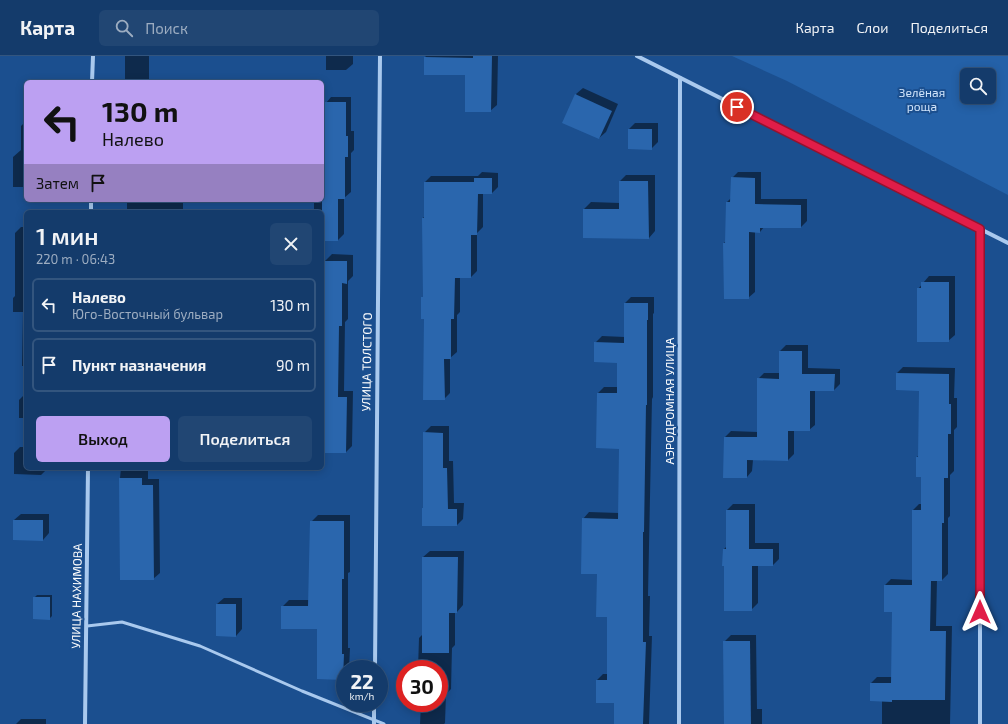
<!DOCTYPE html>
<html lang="ru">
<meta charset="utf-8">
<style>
:root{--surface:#143b6b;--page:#214673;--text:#f1f3f6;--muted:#9dadc1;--line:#33557e;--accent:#bca0f2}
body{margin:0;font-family:"Exo 2",sans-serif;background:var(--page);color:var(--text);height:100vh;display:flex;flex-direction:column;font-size:15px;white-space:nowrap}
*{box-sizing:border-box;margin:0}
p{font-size:13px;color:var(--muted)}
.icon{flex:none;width:22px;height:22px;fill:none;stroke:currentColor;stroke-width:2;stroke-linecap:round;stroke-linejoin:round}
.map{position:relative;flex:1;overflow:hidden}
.details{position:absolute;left:24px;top:154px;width:300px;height:260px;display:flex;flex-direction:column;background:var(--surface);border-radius:6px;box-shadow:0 2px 10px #0003,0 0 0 1px var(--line)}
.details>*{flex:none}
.top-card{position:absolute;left:24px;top:24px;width:300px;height:122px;border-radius:6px;box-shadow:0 2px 10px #0003,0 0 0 1px var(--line);background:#bca0f2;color:#111;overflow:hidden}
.fabs{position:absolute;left:960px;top:12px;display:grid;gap:8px}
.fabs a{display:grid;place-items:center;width:36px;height:36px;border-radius:6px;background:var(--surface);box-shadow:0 2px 10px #0003,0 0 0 1px var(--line);font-size:20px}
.speed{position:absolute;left:336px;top:604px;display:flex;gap:8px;font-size:20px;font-weight:700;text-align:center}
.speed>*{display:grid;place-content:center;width:52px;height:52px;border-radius:50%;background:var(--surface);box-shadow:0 2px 10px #0003,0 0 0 1px var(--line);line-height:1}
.speed small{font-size:10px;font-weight:400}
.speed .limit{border:6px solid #d22;background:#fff;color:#111}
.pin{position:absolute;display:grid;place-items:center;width:34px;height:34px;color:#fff;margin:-17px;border:2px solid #fff;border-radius:50%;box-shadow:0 1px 4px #0007}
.me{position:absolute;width:44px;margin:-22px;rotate:0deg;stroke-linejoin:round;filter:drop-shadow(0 0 3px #0008)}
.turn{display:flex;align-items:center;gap:14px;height:84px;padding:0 12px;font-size:18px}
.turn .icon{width:52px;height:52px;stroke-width:2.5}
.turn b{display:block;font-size:28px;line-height:34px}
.then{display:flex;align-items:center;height:38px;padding:0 12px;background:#0003;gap:8px;font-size:15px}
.round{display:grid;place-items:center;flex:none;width:42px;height:42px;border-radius:6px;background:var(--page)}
.head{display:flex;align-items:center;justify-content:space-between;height:68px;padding:0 12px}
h1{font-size:24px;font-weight:600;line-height:30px}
.primary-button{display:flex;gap:8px;margin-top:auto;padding:8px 12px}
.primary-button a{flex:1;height:46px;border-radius:6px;background:var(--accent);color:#111;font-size:16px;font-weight:600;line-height:46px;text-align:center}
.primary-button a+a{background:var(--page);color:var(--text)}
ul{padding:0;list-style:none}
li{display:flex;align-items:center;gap:12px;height:54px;margin:0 8px 6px;padding:0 4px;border:2px solid var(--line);border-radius:6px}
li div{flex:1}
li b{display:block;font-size:15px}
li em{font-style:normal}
header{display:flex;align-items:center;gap:24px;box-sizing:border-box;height:56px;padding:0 20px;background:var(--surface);border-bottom:1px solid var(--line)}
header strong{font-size:19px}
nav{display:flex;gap:22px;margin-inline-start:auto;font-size:14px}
.search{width:280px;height:36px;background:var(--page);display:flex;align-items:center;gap:10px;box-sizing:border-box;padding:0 14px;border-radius:6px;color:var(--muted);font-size:15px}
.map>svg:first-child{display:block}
</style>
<header>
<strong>Карта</strong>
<div class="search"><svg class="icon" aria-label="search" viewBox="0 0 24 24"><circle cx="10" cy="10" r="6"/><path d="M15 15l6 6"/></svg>Поиск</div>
<nav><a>Карта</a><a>Слои</a><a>Поделиться</a></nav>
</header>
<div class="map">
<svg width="1008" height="668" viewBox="0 0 1008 668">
<rect width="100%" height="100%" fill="#1b4f8f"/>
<path fill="#2461a8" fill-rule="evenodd" d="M732,0H1008V139L787,25ZM967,19H989V41H967Z"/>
<g fill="#0007">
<rect x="125" y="0" width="24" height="26"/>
<polygon points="326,0 353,0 353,8 346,14 326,14"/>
<polygon points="426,0 498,0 497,49 490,55 466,18 425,1"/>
<polygon points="583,32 618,48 606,76 599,82 576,38"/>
<polygon points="331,41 351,41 351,75 354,75 354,94 351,97 351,136 344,142 344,178 338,184 322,184 322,156 314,156 314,144 322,144 322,85 325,85 326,47"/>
<polygon points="26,65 26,131 13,131 13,101 21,94 21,70"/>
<polygon points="635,67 658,67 658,86 651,93 629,73"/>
<polygon points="482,116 498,117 498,131 492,137 483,137 483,171 477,177 477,215 471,221 460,221 460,256 457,259 457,296 450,302 450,337 444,343 425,262 422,242 424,240 423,162 425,160 425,126 431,120 478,120"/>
<polygon points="738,116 761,116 761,143 807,143 807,165 801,171 764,171 760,176 755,176 755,236 748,242 724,187 726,185 727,146 731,142 732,122"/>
<polygon points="626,119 655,119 655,175 649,182 584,181 584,153 591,146 620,147 620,125"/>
<rect x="127" y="144" width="56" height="12"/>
<polygon points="21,171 26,171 26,310 22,310 23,256 13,256 13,242 15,240 15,177"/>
<polygon points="332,198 353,199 353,220 348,225 348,263 345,266 344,335 353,335 352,390 346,396 322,396 323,218 325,216 325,205"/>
<polygon points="929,220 955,220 955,279 948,285 918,233"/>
<polygon points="631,241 654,241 654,257 653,258 653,341 652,343 648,540 650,540 649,580 652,580 649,668 615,668 615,646 597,624 603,618 608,618 608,560 583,463 589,456 619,457 620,392 598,337 604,331 618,331 618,306 595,287 602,280 625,281 625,247"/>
<polygon points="786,289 808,289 808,312 840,313 840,328 834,334 815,334 815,369 809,374 794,374 794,398 788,404 753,404 752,415 747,421 725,381 731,375 758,376 758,323 764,317 780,317 780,295"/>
<polygon points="903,311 955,312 954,342 957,342 957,371 954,374 954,415 950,419 950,460 948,462 948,518 942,524 937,524 936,570 952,570 950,668 882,668 882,645 871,644 871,627 877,621 892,621 893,555 885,529 891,523 913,524 913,454 919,448 922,448 922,420 917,401 919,399 920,334 897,317"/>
<polygon points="26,337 26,362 19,362 19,344"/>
<polygon points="431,370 449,370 449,405 453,405 454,447 464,447 463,463 457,469 423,469 424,377"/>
<polygon points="20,391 26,391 26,412 48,412 41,419 14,418 14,397"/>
<polygon points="121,412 148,412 148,423 159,423 160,517 153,523 120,422"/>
<polygon points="733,448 755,448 755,487 779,487 779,503 773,509 758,509 758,547 751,554 724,493 727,490 727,454"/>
<polygon points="21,458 49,458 49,477 43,484 14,464"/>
<polygon points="318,459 350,459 350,516 348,517 348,592 350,592 349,613 345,613 345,621 343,623 318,572 282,551 289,544 309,544 311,466"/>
<polygon points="430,495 464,495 463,549 457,556 455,556 455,589 452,592 451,633 446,638 445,667 444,668 420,668 421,647 439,647 439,613 418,613 419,582 423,578 423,501"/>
<polygon points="37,539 52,539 52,560 49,563 34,542"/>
<polygon points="224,542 242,542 242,573 236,580 217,548"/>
<polygon points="731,579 756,579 757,653 762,653 762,668 725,668 724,586"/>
<polygon points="21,663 46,663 46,668 16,668"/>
</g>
<g fill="#2a66ad">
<polygon points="473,0 492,0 491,56 465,56 465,19 424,19 424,1 473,2"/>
<polygon points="575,38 612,55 599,83 562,67"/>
<polygon points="324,46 346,46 346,80 348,80 348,101 345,101 345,143 338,143 338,185 322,185 322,127 324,127"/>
<polygon points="628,73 652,73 652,94 628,93"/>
<polygon points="731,121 755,122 755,148 801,149 801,172 760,172 760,177 749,176 749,243 724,243 723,187 725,187 726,146 730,146"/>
<polygon points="474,122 492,122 492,138 478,138 477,179 471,179 471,222 455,222 454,263 451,263 451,303 444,303 445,344 423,344 424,263 421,263 421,241 423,241 422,162 424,162 424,126 474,126"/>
<polygon points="619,125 648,125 649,183 583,182 583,153 619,153"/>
<polygon points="324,205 347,205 347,228 342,227 342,270 339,270 338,341 347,341 346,397 322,397 322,252 324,252"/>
<polygon points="921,226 949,226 949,286 917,286 917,232 921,232"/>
<polygon points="624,247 648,247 648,264 647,264 647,349 646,349 644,476 643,476 643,586 646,586 643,668 614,668 614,647 596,647 596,624 607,624 607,561 596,561 597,518 581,518 582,462 618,463 619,393 596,392 597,337 617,337 617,307 594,306 594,286 624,287"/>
<polygon points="779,295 802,295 802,318 835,318 834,335 810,335 810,375 788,375 788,405 747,404 747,422 723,422 724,381 757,381 757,322 779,323"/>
<polygon points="896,317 949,318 949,348 951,348 951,378 948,378 948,422 944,422 944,467 942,467 942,525 931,525 930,575 946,575 945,644 892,644 892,646 870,645 870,627 891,627 892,556 884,556 884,529 912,529 912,454 921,454 921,421 916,421 916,401 918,401 919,335 896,334"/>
<polygon points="423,376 443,377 443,412 447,412 448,453 457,453 457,470 422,470 422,452 423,452"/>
<polygon points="119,422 142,422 142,429 153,429 154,524 120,524"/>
<polygon points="726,454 749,454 749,493 773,493 773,510 752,510 752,555 724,555 724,510 722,510 723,493 726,493"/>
<polygon points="13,464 43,464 43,485 13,484"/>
<polygon points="310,465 344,465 344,523 342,523 342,598 344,598 343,624 317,623 317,573 281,573 281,550 308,550"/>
<polygon points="422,501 458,501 457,557 449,557 449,597 422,597"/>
<polygon points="33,541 50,541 50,564 33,563"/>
<polygon points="216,548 236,548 236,581 216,580"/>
<polygon points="723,585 750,585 751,668 724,668"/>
</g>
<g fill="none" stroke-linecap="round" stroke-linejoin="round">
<polyline stroke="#a9c9ee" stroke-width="3" points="87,570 122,566 200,590 302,635 384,668"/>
<g stroke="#a9c9ee" stroke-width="4">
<polyline points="637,0 1008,187"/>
<polyline points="92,26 93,0"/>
<polyline points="91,156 91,144"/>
<polyline points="375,613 380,0"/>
<polyline points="85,668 88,412"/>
<polyline points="374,668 374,647"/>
<polyline points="679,668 680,22"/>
<polyline points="980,668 980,173"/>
</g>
</g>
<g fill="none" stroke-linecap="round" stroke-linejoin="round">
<defs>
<polyline id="route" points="737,51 980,173 980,556"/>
</defs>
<use href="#route" stroke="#92132f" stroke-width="10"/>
<use href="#route" stroke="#e11d48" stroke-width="7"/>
</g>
<g text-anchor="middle" stroke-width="4" stroke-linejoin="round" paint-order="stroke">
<g font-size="12" fill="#cfe3fa" stroke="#1b4f8f">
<text x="922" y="41">Зелёная<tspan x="922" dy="14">роща</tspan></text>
</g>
<g font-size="12" fill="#fff" stroke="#1b4f8f">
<text transform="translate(367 306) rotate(-89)" y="4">УЛИЦА ТОЛСТОГО</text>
<text transform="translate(670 345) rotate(-90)" y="4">АЭРОДРОМНАЯ УЛИЦА</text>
<text transform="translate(77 540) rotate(-89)" y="4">УЛИЦА НАХИМОВА</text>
</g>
</g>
</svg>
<div class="fabs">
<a><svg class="icon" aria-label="search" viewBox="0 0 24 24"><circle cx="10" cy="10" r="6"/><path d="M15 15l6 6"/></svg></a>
</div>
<div class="speed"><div>22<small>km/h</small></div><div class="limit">30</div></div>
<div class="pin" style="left:737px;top:51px;background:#d93025"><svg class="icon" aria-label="arrive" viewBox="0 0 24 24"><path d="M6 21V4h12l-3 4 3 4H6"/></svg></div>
<svg class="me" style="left:980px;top:556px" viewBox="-20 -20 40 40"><path d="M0-17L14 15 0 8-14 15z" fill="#e11d48" stroke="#fff" stroke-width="4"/></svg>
<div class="top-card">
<div class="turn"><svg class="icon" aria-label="left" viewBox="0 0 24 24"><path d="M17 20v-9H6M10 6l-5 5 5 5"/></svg><div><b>130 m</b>Налево</div></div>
<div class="then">Затем<svg class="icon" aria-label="arrive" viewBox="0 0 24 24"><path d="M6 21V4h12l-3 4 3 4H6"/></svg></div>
</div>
<section class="details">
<div class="head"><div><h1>1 мин</h1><p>220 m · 06:43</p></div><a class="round"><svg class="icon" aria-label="close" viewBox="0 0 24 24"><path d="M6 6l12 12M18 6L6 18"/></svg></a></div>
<ul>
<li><svg class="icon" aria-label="left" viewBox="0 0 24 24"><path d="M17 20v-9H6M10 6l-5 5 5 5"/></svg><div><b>Налево</b><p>Юго-Восточный бульвар</p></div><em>130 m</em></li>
<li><svg class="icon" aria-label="arrive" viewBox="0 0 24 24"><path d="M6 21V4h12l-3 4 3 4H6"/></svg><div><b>Пункт назначения</b></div><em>90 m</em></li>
</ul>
<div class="primary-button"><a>Выход</a><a>Поделиться</a></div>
</section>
</div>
